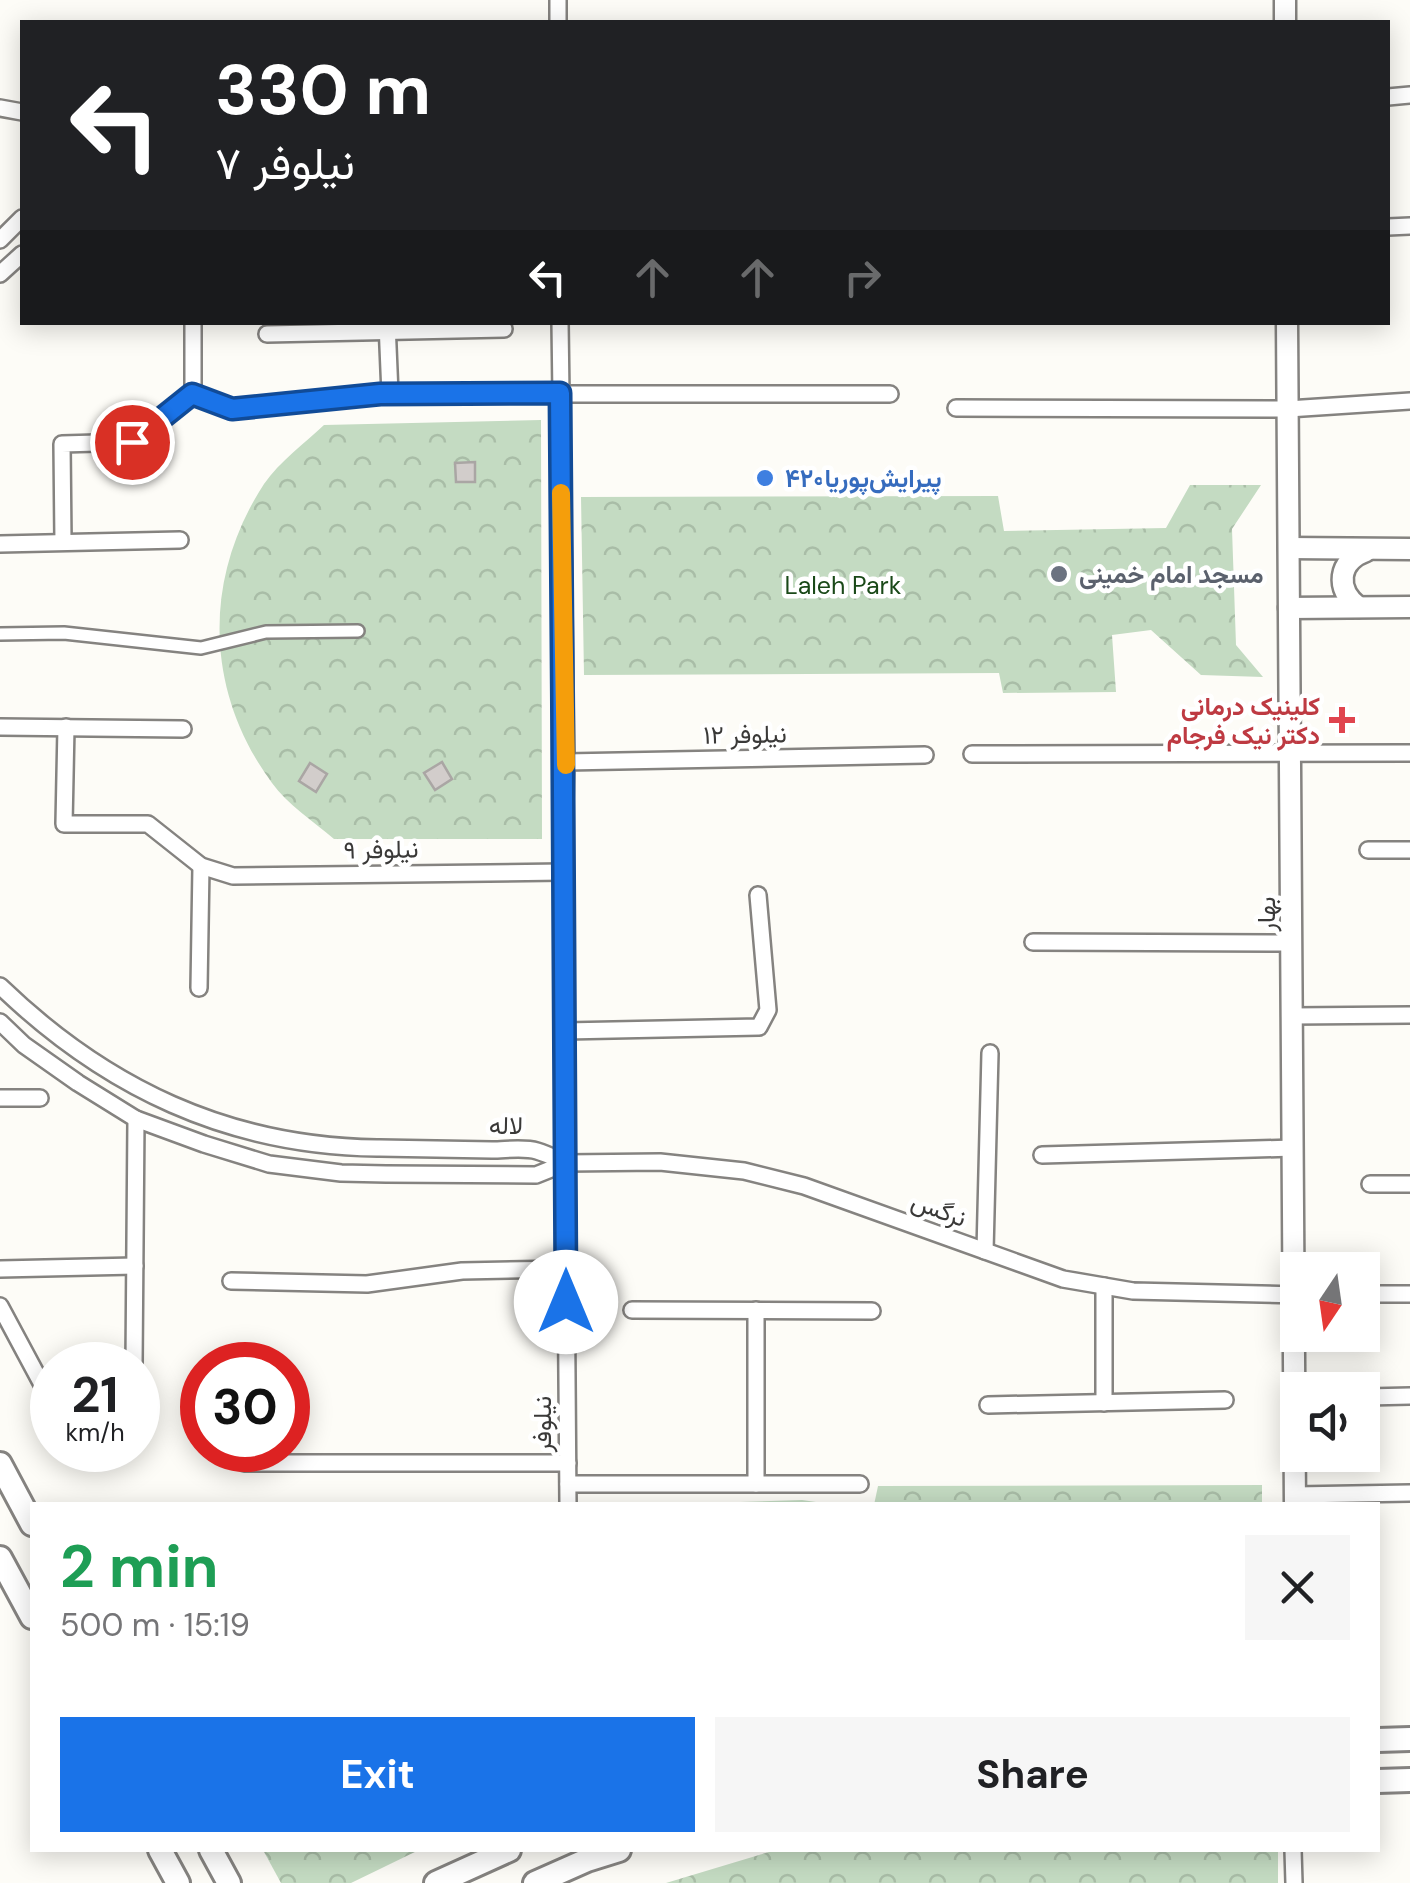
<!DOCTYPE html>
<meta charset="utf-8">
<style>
:root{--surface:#fff;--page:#f6f6f6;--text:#202124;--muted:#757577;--accent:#1a73e8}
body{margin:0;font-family:"DM Sans",Vazirmatn,sans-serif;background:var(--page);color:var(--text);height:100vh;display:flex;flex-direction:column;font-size:38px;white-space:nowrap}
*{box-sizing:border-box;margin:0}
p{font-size:32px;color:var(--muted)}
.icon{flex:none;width:55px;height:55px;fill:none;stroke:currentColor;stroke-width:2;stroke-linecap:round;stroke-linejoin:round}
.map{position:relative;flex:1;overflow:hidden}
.details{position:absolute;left:30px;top:1502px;width:1350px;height:350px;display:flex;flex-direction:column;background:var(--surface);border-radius:0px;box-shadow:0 5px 25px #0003}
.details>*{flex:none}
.top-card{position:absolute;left:20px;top:20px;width:1370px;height:305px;border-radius:0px;box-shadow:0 5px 25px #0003;background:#202124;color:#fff;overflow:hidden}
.needle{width:65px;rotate:193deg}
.tools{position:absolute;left:1280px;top:1252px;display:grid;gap:20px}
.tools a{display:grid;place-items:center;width:100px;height:100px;border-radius:0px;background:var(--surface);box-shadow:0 5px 25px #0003;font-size:50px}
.speed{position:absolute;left:30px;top:1342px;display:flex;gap:20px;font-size:50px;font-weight:700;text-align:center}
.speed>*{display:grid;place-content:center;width:130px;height:130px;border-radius:50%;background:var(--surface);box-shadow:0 5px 25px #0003;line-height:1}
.speed small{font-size:25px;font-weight:400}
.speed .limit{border:15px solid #d22;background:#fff;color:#111}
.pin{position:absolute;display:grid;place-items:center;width:85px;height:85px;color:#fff;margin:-42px;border:5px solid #fff;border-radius:50%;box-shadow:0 2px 10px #0007}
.me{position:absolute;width:110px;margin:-55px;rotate:0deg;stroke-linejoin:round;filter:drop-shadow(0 0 8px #0008)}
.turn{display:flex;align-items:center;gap:35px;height:210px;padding:0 30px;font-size:45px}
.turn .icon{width:130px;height:130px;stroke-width:2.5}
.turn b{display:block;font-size:70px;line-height:85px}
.lanes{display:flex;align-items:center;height:95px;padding:0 30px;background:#0003;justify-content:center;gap:50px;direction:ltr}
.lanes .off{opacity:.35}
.round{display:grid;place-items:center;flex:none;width:105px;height:105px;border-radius:0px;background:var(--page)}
.headline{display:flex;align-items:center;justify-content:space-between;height:170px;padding:0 30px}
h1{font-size:60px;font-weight:700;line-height:75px;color:#1e9e55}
.action{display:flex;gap:20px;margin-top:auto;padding:20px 30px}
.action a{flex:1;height:115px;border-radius:0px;background:var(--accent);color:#fff;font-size:40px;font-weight:700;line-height:115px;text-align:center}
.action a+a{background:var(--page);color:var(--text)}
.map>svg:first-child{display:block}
</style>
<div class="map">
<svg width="1410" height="1883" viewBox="0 0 1410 1883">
<defs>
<pattern id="park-crowns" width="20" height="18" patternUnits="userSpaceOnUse" patternTransform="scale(2.5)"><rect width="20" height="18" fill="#c4dbc2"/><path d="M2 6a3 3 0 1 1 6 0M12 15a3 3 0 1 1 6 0" fill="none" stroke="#a9bda7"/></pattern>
</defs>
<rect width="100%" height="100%" fill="#fdfcf7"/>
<g fill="url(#park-crowns)">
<path d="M541,420L542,839H334C314,822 287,804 272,783C205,692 202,579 264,484C279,462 305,443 324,425Z"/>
<polygon points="1190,485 1261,485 1232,529 1236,645 1263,677 1201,675 1151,630 1112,635 1116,692 1003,693 999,673 584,675 581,497 998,496 1004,531 1166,528"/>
<polygon points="1262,1485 1262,1505 874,1505 878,1486"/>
<polygon points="802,1500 837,1505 644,1505"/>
<polygon points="263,1850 419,1850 351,1883 281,1883"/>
<polygon points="785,1850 1278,1850 1278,1883 666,1883 769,1852"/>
</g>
<g fill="#d2cdcb" stroke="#aaa6a4" stroke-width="2.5">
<polygon points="475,462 475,482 456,482 455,463"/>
<polygon points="442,762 452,779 435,790 424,773"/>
<polygon points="310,763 327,774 316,792 299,781"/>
</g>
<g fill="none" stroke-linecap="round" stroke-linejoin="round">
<defs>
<polyline id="pedestrian" points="0,634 64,633 201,648 266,632 358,631"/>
<g id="minor">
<polyline points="558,0 558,22"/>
<polyline points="1388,97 1410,95"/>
<polyline points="0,108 22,112"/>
<polyline points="1388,227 1410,226"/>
<polyline points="0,240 22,218"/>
<polyline points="0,274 22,254"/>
<polyline points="560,322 566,762 563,872 568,1505"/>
<polyline points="387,323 390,394"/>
<polyline points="267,334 504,329"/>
<polyline points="193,394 232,409 380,394 890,394"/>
<polyline points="956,408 1288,409 1410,401"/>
<polyline points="63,542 62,444 132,442 193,394 193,322"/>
<polyline points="0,544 180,540"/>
<polyline points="0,727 183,729"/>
<polyline points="66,727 64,824 148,824 201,866 233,876 563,872"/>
<polyline points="972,754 1410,753"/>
<polyline points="566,762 925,755"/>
<polyline points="1368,850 1410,850"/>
<polyline points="1033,942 1292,943"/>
<path d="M0,986C106,1088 228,1146 377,1148C415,1149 453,1149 492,1150C506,1150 524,1147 537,1151C547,1154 557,1159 566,1163"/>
<polyline points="199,988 201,866"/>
<polyline points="1292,1016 1410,1015"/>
<polyline points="0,1022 24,1045 78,1083 136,1119 204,1144 269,1164 341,1173 386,1174 536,1175 566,1163 660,1162 744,1171 804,1186 1063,1279 1133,1291 1298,1295"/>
<polyline points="565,1031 759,1027 768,1010 758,895"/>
<polyline points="0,1098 40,1098"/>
<polyline points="1042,1155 1293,1148"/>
<polyline points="1370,1184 1410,1184"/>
<polyline points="985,1251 990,1053"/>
<polyline points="0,1269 135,1266"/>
<polyline points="231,1281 367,1284 462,1271 566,1269"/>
<polyline points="1104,1286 1104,1403"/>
<polyline points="1362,1294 1410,1294"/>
<polyline points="0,1306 52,1403"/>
<polyline points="632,1310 872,1311"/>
<polyline points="134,1365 136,1119"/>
<polyline points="1367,1397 1410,1396"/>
<polyline points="988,1405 1225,1400"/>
<polyline points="83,1450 105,1454 112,1450"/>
<polyline points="244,1463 568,1463"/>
<polyline points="568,1484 860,1484"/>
<polyline points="756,1484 756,1310"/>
<polyline points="1295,1495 1410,1493"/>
<polyline points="1293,1850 1294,1883"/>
</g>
<g id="tertiary">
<polyline points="1285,0 1285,22"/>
<polyline points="1287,322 1295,1505"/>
<polyline points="1289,548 1410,549"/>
<path d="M1358,607C1335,589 1338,561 1366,551"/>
<polyline points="1289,608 1410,607"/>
</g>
<g id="secondary">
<polyline points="0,1464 32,1524"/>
<polyline points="0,1558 32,1617"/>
<polyline points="1378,1740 1410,1739"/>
<polyline points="1378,1781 1410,1780"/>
<polyline points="160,1850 178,1883"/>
<polyline points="211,1850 229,1883"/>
<polyline points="436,1883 509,1850"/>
<polyline points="535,1883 587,1860 619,1850"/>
</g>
</defs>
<use href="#pedestrian" stroke="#858380" stroke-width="16"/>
<use href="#minor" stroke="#858380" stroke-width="20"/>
<use href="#tertiary" stroke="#858380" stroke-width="25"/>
<use href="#secondary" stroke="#858380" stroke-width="28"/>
<use href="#pedestrian" stroke="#fff" stroke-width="11"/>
<use href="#minor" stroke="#fff" stroke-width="15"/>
<use href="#tertiary" stroke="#fff" stroke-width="20"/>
<use href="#secondary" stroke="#fff" stroke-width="22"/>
</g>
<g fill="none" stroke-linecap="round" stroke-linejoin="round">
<defs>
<path id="route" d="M132,442L192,394L232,409L380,394L560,393C562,696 566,999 566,1302"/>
</defs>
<use href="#route" stroke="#114b97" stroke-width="25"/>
<use href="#route" stroke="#1a73e8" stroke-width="18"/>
<polyline stroke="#f59e0b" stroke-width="18" points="561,493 566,765"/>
</g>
<circle fill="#3f7fe0" stroke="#fff" stroke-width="4" cx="765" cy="478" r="10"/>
<circle fill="#6b7280" stroke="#fff" stroke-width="4" cx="1059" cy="574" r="10"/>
<path fill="#e0444e" stroke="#fff" stroke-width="4" d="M1337 705h10v10h10v10h-10v10h-10v-10h-10v-10h10z"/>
<g text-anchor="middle" stroke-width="9" stroke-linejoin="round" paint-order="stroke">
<g font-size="25" font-weight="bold" fill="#366cbe" stroke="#fff" text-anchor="start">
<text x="785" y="487">پیرایش‌پوریا۴۲۰</text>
</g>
<g font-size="25" font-weight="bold" fill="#5b616d" stroke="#fff" text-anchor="start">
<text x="1079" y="583">مسجد امام خمینی</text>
</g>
<g font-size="25" fill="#1a4918" stroke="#fff">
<text x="843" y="594">Laleh Park</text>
</g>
<g font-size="25" font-weight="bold" fill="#be3a42" stroke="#fff" text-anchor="end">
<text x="1320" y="715">کلینیک درمانی<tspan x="1320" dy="29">دکتر نیک فرجام</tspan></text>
</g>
<g font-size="25" fill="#3a3938" stroke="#fff">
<text transform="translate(745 734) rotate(-1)" y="9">نیلوفر ۱۲</text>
<text transform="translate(381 849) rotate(-1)" y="9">نیلوفر ۹</text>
<text transform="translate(1266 914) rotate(-90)" y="9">بهار</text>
<text transform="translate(506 1125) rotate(1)" y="9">لاله</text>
<text transform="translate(939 1209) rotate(20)" y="9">نرگس</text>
<text transform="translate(542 1424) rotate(-90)" y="9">نیلوفر</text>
</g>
</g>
</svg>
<div class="tools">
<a><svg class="needle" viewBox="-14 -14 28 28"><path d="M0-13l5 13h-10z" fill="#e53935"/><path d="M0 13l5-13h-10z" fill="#757577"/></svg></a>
<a><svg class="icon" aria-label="sound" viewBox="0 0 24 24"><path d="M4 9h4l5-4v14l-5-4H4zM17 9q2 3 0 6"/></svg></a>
</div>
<div class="speed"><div>21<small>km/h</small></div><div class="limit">30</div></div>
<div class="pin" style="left:132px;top:442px;background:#d93025"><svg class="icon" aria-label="arrive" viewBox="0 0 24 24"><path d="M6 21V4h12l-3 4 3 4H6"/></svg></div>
<svg class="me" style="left:566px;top:1302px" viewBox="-20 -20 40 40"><circle r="19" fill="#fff"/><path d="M0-13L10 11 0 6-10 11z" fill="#1a73e8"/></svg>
<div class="top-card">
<div class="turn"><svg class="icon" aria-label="left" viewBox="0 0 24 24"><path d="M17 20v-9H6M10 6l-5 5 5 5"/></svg><div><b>330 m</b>نیلوفر ۷</div></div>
<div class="lanes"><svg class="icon" aria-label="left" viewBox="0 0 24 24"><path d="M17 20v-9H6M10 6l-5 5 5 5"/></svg><svg class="icon off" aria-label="ahead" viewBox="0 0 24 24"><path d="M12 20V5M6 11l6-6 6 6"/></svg><svg class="icon off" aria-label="ahead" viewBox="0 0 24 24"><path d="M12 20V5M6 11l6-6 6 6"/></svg><svg class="icon off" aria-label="right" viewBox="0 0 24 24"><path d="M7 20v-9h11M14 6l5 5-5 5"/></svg></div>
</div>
<section class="details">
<div class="headline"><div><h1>2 min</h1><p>500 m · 15:19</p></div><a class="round"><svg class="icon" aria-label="close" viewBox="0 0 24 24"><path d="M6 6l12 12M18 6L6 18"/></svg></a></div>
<div class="action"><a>Exit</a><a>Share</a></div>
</section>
</div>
